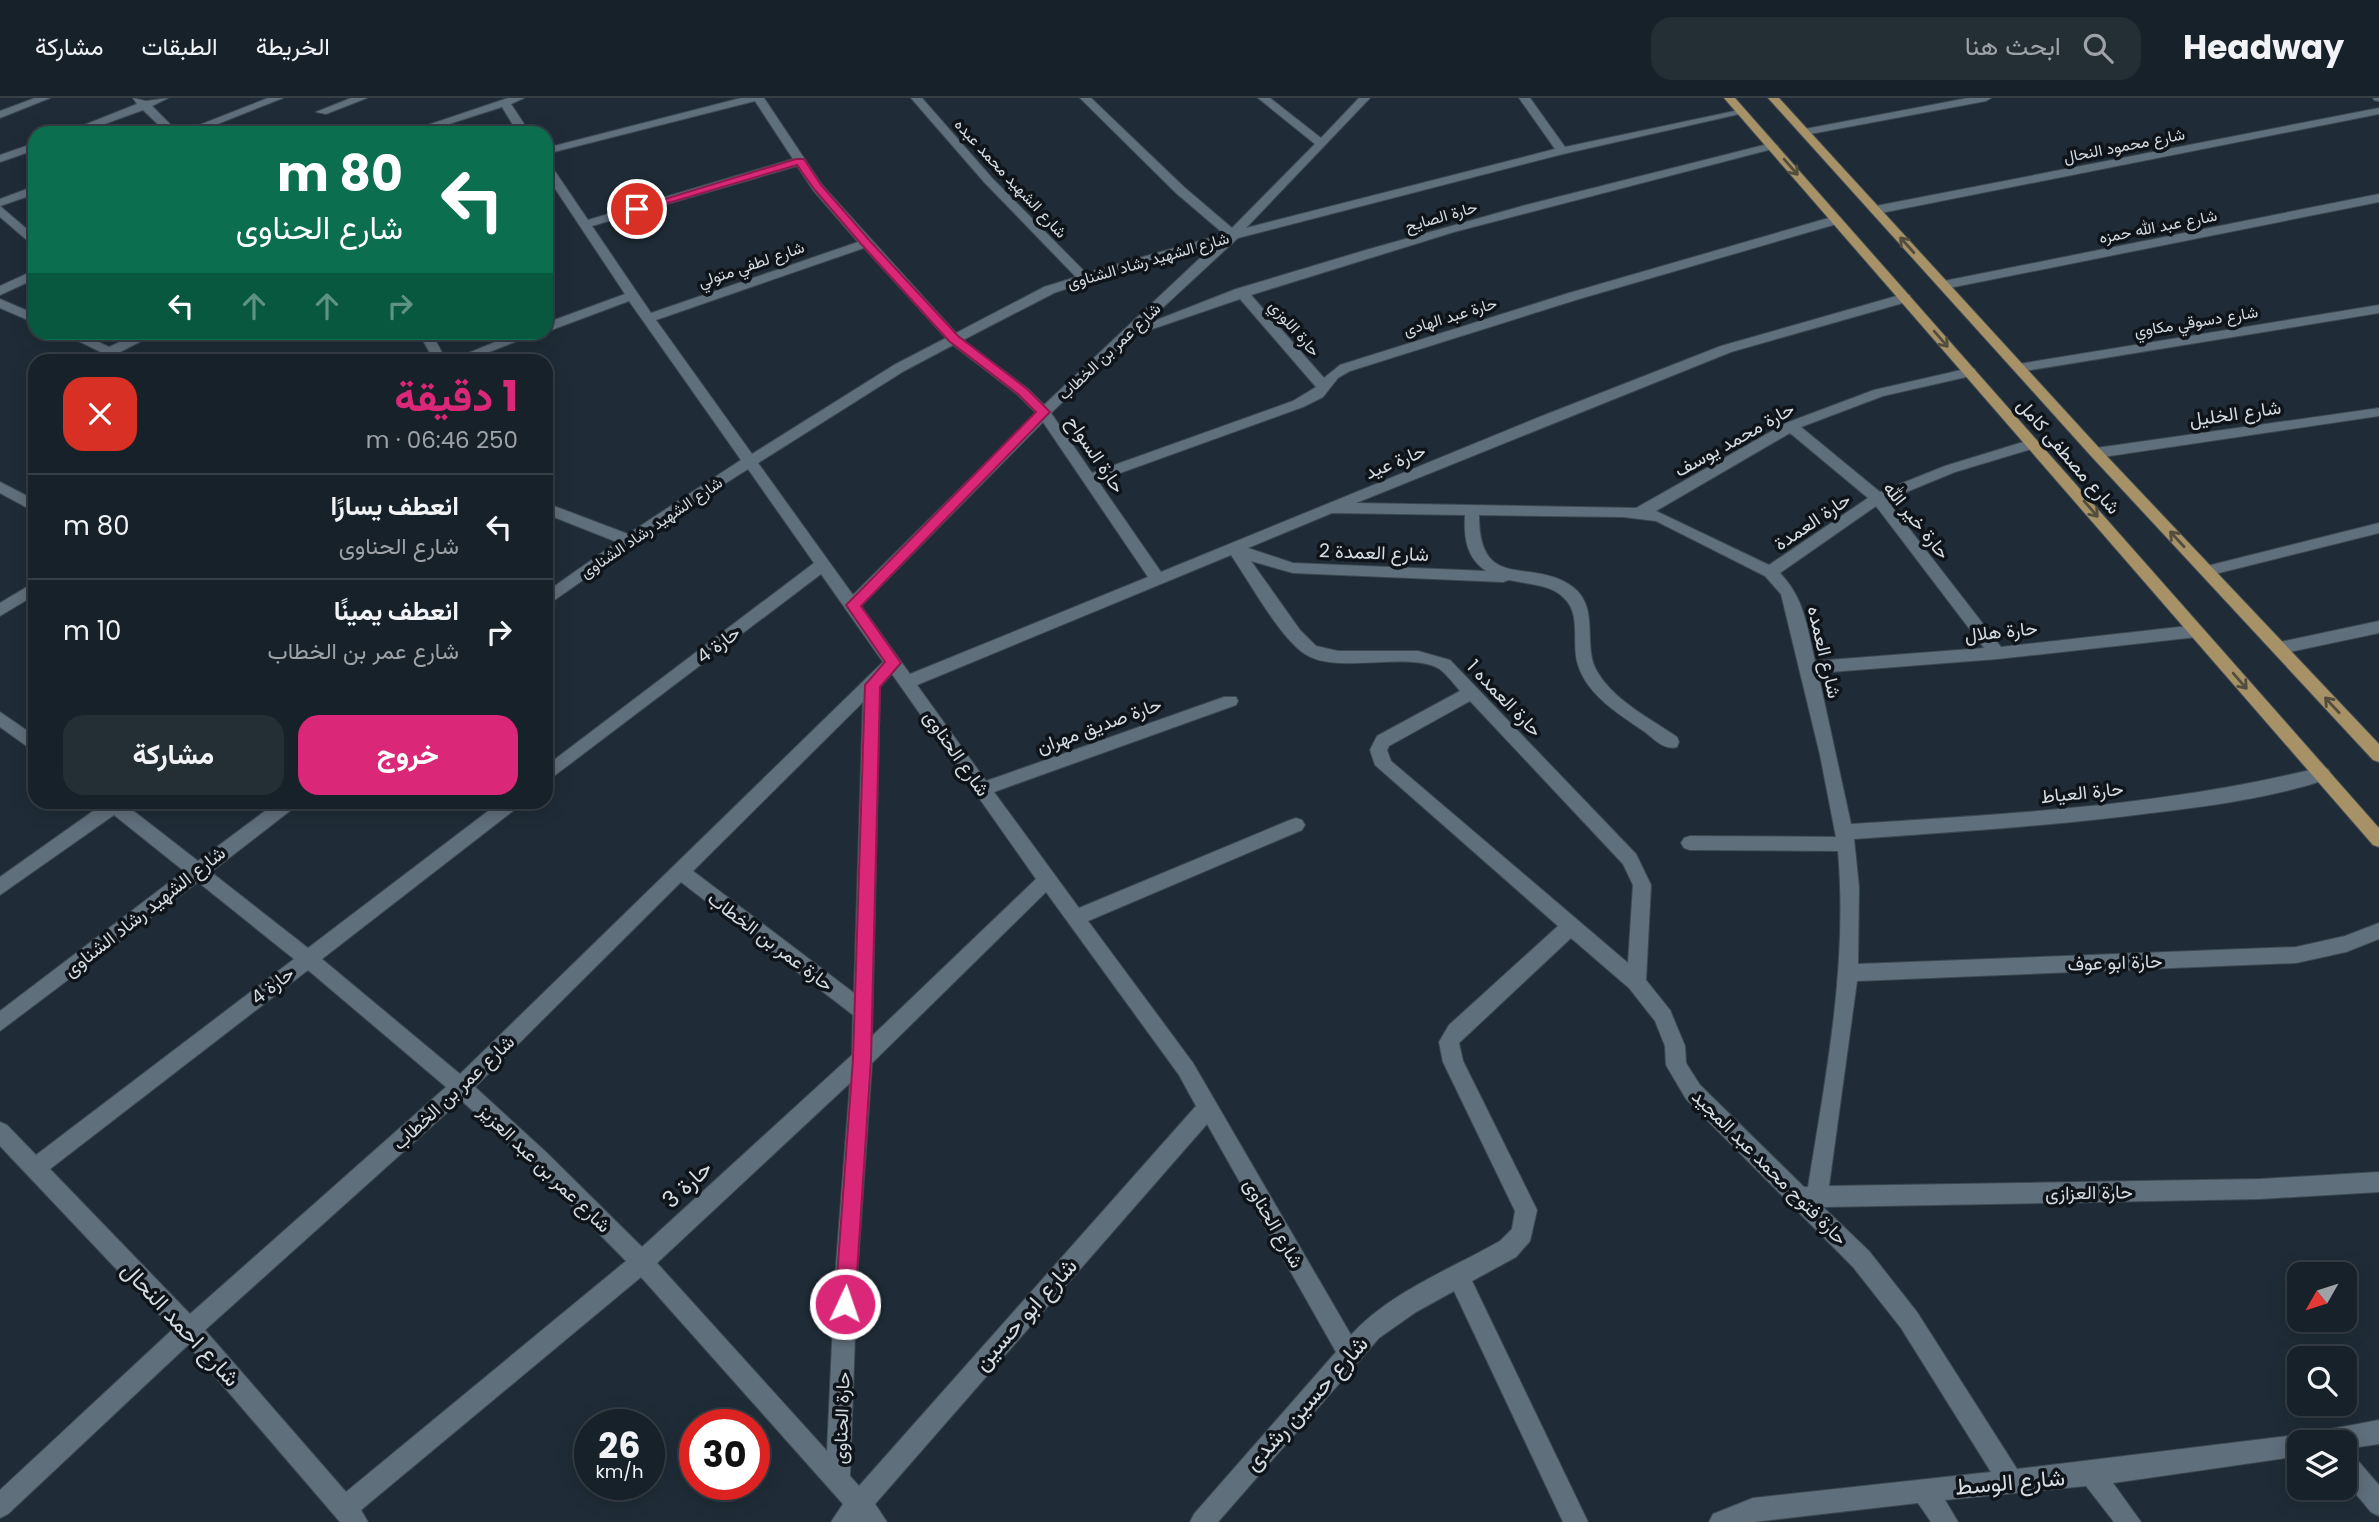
<!DOCTYPE html>
<html lang="ar">
<meta charset="utf-8">
<style>
:root{--surface:#172129;--page:#242e35;--text:#f1f3f6;--muted:#9ea3a8;--line:#363e46;--accent:#db2777}
body{margin:0;font-family:Poppins,Vazirmatn,sans-serif;background:var(--page);color:var(--text);direction:rtl;height:100vh;display:flex;flex-direction:column;font-size:26px;white-space:nowrap}
*{box-sizing:border-box;margin:0}
p{font-size:23px;color:var(--muted)}
.icon{flex:none;width:38px;height:38px;fill:none;stroke:currentColor;stroke-width:2;stroke-linecap:round;stroke-linejoin:round}
.map{position:relative;flex:1;overflow:hidden;direction:ltr}
.panel{position:absolute;left:28px;top:256px;width:525px;height:455px;display:flex;flex-direction:column;background:var(--surface);border-radius:21px;box-shadow:0 4px 18px #0003,0 0 0 2px var(--line);direction:rtl}
.panel>*{flex:none}
.hud{position:absolute;left:28px;top:28px;width:525px;height:214px;border-radius:21px;box-shadow:0 4px 18px #0003,0 0 0 2px var(--line);direction:rtl;background:#0b6e4f;color:#fff;overflow:hidden}
.needle{width:46px;rotate:231deg}
.tools{position:absolute;left:2287px;top:1164px;display:grid;gap:14px}
.tools a{display:grid;place-items:center;width:70px;height:70px;border-radius:14px;background:var(--surface);box-shadow:0 4px 18px #0003,0 0 0 2px var(--line);font-size:35px}
.speed{position:absolute;left:574px;top:1311px;display:flex;gap:14px;font-size:35px;font-weight:700;text-align:center}
.speed>*{display:grid;place-content:center;width:91px;height:91px;border-radius:50%;background:var(--surface);box-shadow:0 4px 18px #0003,0 0 0 2px var(--line);line-height:1}
.speed small{font-size:18px;font-weight:400}
.speed .limit{border:10px solid #d22;background:#fff;color:#111}
.pin{position:absolute;display:grid;place-items:center;width:60px;height:60px;color:#fff;margin:-30px;border:4px solid #fff;border-radius:50%;box-shadow:0 2px 7px #0007}
.me{position:absolute;width:77px;margin:-38px;rotate:3deg;stroke-linejoin:round;filter:drop-shadow(0 0 5px #0008)}
.turn{display:flex;align-items:center;gap:24px;height:147px;padding:0 35px;font-size:32px}
.turn .icon{width:91px;height:91px;stroke-width:2.5}
.turn b{display:block;font-size:49px;line-height:60px}
.lanes{display:flex;align-items:center;height:66px;padding:0 35px;background:#0003;justify-content:center;gap:35px;direction:ltr}
.lanes .off{opacity:.35}
.round{display:grid;place-items:center;flex:none;width:74px;height:74px;border-radius:21px;background:var(--page)}
.head{display:flex;align-items:center;justify-content:space-between;height:119px;padding:0 35px}
h1{font-size:42px;font-weight:700;line-height:52px;color:var(--accent)}
.primary-button{display:flex;gap:14px;margin-top:auto;padding:14px 35px}
.primary-button a{flex:1;height:80px;border-radius:21px;background:var(--accent);color:#fff;font-size:28px;font-weight:700;line-height:80px;text-align:center}
.primary-button a+a{background:var(--page);color:var(--text)}
ul{padding:0;list-style:none}
li{display:flex;align-items:center;gap:21px;height:105px;padding:0 35px;border-top:2px solid var(--line)}
li div{flex:1}
li b{display:block;font-size:26px}
li em{font-style:normal}
header{display:flex;align-items:center;gap:42px;box-sizing:border-box;height:98px;padding:0 35px;background:var(--surface);border-bottom:2px solid var(--line)}
header strong{font-size:33px}
nav{display:flex;gap:38px;margin-inline-start:auto;font-size:24px}
.search{width:490px;height:63px;background:var(--page);display:flex;align-items:center;gap:18px;box-sizing:border-box;padding:0 24px;border-radius:21px;color:var(--muted);font-size:26px}
.map>svg:first-child{display:block}
</style>
<header>
<strong>Headway</strong>
<div class="search"><svg class="icon" aria-label="search" viewBox="0 0 24 24"><circle cx="10" cy="10" r="6"/><path d="M15 15l6 6"/></svg>ابحث هنا</div>
<nav><a>الخريطة</a><a>الطبقات</a><a>مشاركة</a></nav>
</header>
<div class="map">
<svg width="2379" height="1424" viewBox="0 0 2379 1424">
<rect width="100%" height="100%" fill="#1f2c37"/>
<g fill="none" stroke-linecap="round" stroke-linejoin="round">
<defs>
<g id="minor">
<polygon points="35,0 50,0 0,20 0,13"/>
<polygon points="133,0 146,3 168,0 152,8 179,35 167,35 143,12 80,35 64,35 137,6"/>
<polygon points="268,0 283,0 195,35 179,35"/>
<polygon points="351,0 367,0 326,16 316,14"/>
<polygon points="508,0 524,0 511,6 530,35 518,35 502,9 421,35 404,35"/>
<path d="M741,0H764L822,87L956,235L1044,189L1076,179L984,84L911,0H922L992,80L1086,175L1224,136L1176,95L1080,0H1091L1184,89L1232,130L1315,46L1258,0H1270L1321,40L1359,0H1370L1246,130L1555,51L1519,0H1530L1565,49L1744,11V15L1563,56L1238,140L1144,227L1236,191L1366,152L1526,107L1772,45L1778,48L1776,50L1454,134L1251,197L1324,280L1340,267L1569,195L1832,119H1840V125L1579,201L1350,273L1338,280L1323,299L1303,309L1098,383L1161,474L1542,318L1721,248L1900,197H1910V203L1731,254L1356,405L1636,410L1786,325L1874,292L1970,270L1975,271V277L1883,298L1801,329L1880,394L1945,368L2033,341L2038,343V349L1955,374L1887,402L2001,549L2197,527L2205,533L2197,539L1997,561L1818,575L1851,726C2009,716 2168,708 2322,669L2328,671L2331,676L2328,681C2271,700 2210,708 2151,715C2052,728 1953,734 1854,741L1859,789L1858,866L2296,849L2345,838L2379,825V841L2346,854L2296,865L1857,883L1829,1088L2260,1081L2379,1074V1094L2260,1101L1823,1109L1869,1153L1917,1214L2017,1371L2304,1336L2379,1322V1346L2345,1351V1344H2300V1358L2113,1385L2141,1424H2114L2086,1388L1945,1402L1958,1424H1931L1918,1405L1753,1424H1709L1713,1416L1753,1400L1991,1374L1901,1230L1853,1169L1686,1001L1666,967L1665,948L1655,923L1629,890L1571,840L1459,945L1463,963L1537,1112L1530,1143L1516,1159L1472,1183L1588,1424H1563L1454,1193L1416,1214L1379,1240L1218,1424H1190L1194,1416L1336,1254L1207,1026L875,1406L887,1424H831L843,1406L641,1179L361,1412L368,1424H340L188,1247L8,1416L0,1420V1392L173,1231L0,1048V1024L7,1027L36,1057L294,861L198,784L0,933V913L184,773L114,717L0,797V779L103,706L102,704H122L198,763L277,704H297L295,709L211,774L308,850L500,704H520L518,709L322,861L460,976L883,564L821,476L546,684V668L814,465L748,371L679,415L546,508V494L617,444L546,416V405L628,436L741,362L629,203L546,234V225L625,196L546,77V65L550,66L588,122L793,61L755,3L546,56V50ZM797,68L813,92L858,144L651,215L592,128ZM1215,146L1044,307L1028,291L963,242L1054,195L1136,167ZM864,150L946,240L894,267L752,356L656,222ZM1240,201L1316,289L1293,303L1092,375L1051,315L1132,238ZM953,247L1018,297L1036,315L853,497L758,365L904,273ZM1043,324L1148,479L910,576L861,508ZM1790,335L1868,400L1769,467L1656,413ZM1876,408L1984,550L1815,563C1807,530 1805,501 1780,475ZM1332,415L1465,417C1464,440 1466,459 1486,473L1293,465L1248,450ZM1479,417L1623,419L1656,423L1765,478L1781,496L1820,657L1836,739L1690,738L1684,740L1681,745L1684,750L1690,752L1838,753C1848,867 1826,977 1808,1089H1804L1700,987L1686,965L1685,948L1670,912L1646,882L1651,787L1636,756L1450,562L1418,553H1338L1316,548L1300,532L1251,463L1293,475L1503,484L1509,482C1527,486 1551,486 1564,500C1582,517 1571,545 1578,567C1587,597 1620,617 1645,634C1654,641 1665,653 1677,649L1679,644L1677,639C1651,621 1615,603 1598,575C1581,549 1601,511 1573,489C1531,458 1479,496 1479,417ZM1231,457C1249,483 1280,540 1305,556C1336,577 1405,553 1438,570C1446,575 1454,586 1460,593L1377,638L1370,652L1375,667L1558,828L1449,927L1439,944L1443,964L1515,1113L1512,1131L1500,1143C1451,1171 1390,1194 1351,1237L1193,965L1088,823L1302,732L1305,727L1302,722L1296,720L1290,722L1079,810L994,694L1236,607L1238,603L1236,599H1224L986,683L917,587ZM892,576L1036,781L872,938L880,588ZM1470,603L1623,766L1633,787L1628,865L1391,663L1387,652L1389,648ZM863,604L854,895L693,773ZM681,784L853,917L852,957L642,1149L547,1055L475,989ZM1046,794L1179,977L1196,1008L859,1388L850,1378L857,1180L872,965ZM308,872L446,989L190,1216L50,1071ZM850,985L835,1180L827,1353L657,1165ZM461,1002L533,1069L626,1163L346,1394L205,1232Z"/>
<polygon points="1968,0 1991,0 1986,3 1805,37 1799,34 1805,31"/>
<polygon points="2373,0 2379,0 2379,3 2374,2"/>
<polygon points="2379,10 2379,16 1876,116 1870,112 1876,108"/>
<polygon points="35,45 35,52 0,64 0,57"/>
<polygon points="35,88 35,96 0,108 35,138 35,149 0,119 0,101"/>
<polygon points="2379,96 2379,104 1944,191 1938,187 1944,183"/>
<polygon points="35,172 35,181 0,197 0,188"/>
<polygon points="0,201 35,216 35,225 0,210"/>
<polygon points="2379,207 2379,215 2019,274 2012,270 2019,266"/>
<polygon points="60,234 78,234 109,249 141,234 159,234 120,254 133,262 117,262"/>
<polygon points="418,234 431,234 446,262 434,262"/>
<polygon points="520,234 540,234 469,262 451,262"/>
<polygon points="2379,310 2379,318 2096,360 2089,355 2096,350"/>
<polygon points="0,384 35,402 35,414 0,395"/>
<polygon points="2379,425 2379,435 2207,478 2199,473 2207,468"/>
<polygon points="35,484 35,497 0,518 0,505"/>
<polygon points="2379,523 2379,535 2280,556 2272,550 2280,544"/>
<polygon points="0,614 35,638 35,654 0,629"/>
<polygon points="2345,1353 2353,1357 2379,1387 2379,1418 2371,1414 2345,1383"/>
</g>
<g id="major">
<polygon points="1724,0 1735,0 2379,730 2379,749 2373,747"/>
<polygon points="1768,0 1779,0 2101,352 2379,646 2379,664 2373,662 2091,358"/>
</g>
</defs>
<use href="#minor" stroke="#3d4951" stroke-width="2"/>
<use href="#major" stroke="#3d4951" stroke-width="2"/>
<use href="#minor" fill="#606f7c" fill-rule="evenodd"/>
<use href="#major" fill="#a79268" fill-rule="evenodd"/>
</g>
<defs><path id="oneway-shaft" d="M-6 0H5M1.5-3L5.5 0L1.5 3" fill="none" stroke-width="1.6" stroke-linecap="round" stroke-linejoin="round" transform="scale(1.75)"/></defs>
<g stroke="#534d3d">
<use href="#oneway-shaft" transform="translate(1791 69) rotate(49)"/>
<use href="#oneway-shaft" transform="translate(1907 147) rotate(-132)"/>
<use href="#oneway-shaft" transform="translate(1941 241) rotate(49)"/>
<use href="#oneway-shaft" transform="translate(2091 411) rotate(49)"/>
<use href="#oneway-shaft" transform="translate(2177 441) rotate(-133)"/>
<use href="#oneway-shaft" transform="translate(2240 583) rotate(49)"/>
<use href="#oneway-shaft" transform="translate(2332 607) rotate(-133)"/>
</g>
<polygon fill="#db2777" stroke="#8e194d" stroke-width="2" points="796,61 804,61 821,87 870,143 958,238 1027,291 1050,314 861,508 901,565 880,589 871,961 855,1206 852,1213 845,1216 838,1213 835,1206 853,961 865,587 885,564 846,507 1036,314 1018,296 949,243 862,147 814,91 797,67 641,113 632,111"/>
<g text-anchor="middle" stroke-width="7" stroke-linejoin="round" paint-order="stroke">
<g font-size="16" fill="#d3dce3" stroke="#0e1419">
<text transform="translate(2124 47) rotate(-11)" y="6">شارع محمود النحال</text>
<text transform="translate(1011 80) rotate(47)" y="6">شارع الشهيد محمد عبده</text>
<text transform="translate(1441 118) rotate(-16)" y="6">حارة الصايح</text>
<text transform="translate(2158 128) rotate(-11)" y="6">شارع عبد الله حمزه</text>
<text transform="translate(1148 162) rotate(-16)" y="6">شارع الشهيد رشاد الشناوى</text>
<text transform="translate(751 166) rotate(-19)" y="6">شارع لطفي متولي</text>
<text transform="translate(1450 218) rotate(-17)" y="6">حارة عبد الهادى</text>
<text transform="translate(2196 223) rotate(-9)" y="6">شارع دسوقي مكاوي</text>
<text transform="translate(1295 230) rotate(49)" y="6">حارة اللوزي</text>
<text transform="translate(1109 253) rotate(-43)" y="6">شارع عمر بن الخطاب</text>
<text transform="translate(651 429) rotate(-34)" y="6">شارع الشهيد رشاد الشناوى</text>
</g>
<g font-size="19" fill="#d3dce3" stroke="#0e1419">
<text transform="translate(2235 315) rotate(-8)" y="7">شارع الخليل</text>
<text transform="translate(1734 341) rotate(-29)" y="7">حارة محمد يوسف</text>
<text transform="translate(1096 356) rotate(56)" y="7">حارة السواح</text>
<text transform="translate(2069 358) rotate(49)" y="7">شارع مصطفى كامل</text>
<text transform="translate(1395 363) rotate(-22)" y="7">حارة عيد</text>
<text transform="translate(1917 422) rotate(51)" y="7">حارة خير الله</text>
<text transform="translate(1812 423) rotate(-34)" y="7">حارة العمدة</text>
<text transform="translate(1374 454) rotate(2)" y="7">شارع العمدة 2</text>
<text transform="translate(2001 533) rotate(-6)" y="7">حارة هلال</text>
<text transform="translate(718 546) rotate(-37)" y="7">حارة 4</text>
<text transform="translate(1825 554) rotate(77)" y="7">شارع العمده</text>
<text transform="translate(1505 600) rotate(46)" y="7">حارة العمده 1</text>
<text transform="translate(1099 627) rotate(-20)" y="7">حارة صديق مهران</text>
<text transform="translate(957 655) rotate(55)" y="7">شارع الحناوى</text>
<text transform="translate(2082 694) rotate(-6)" y="7">حارة العياط</text>
<text transform="translate(144 813) rotate(-38)" y="7">شارع الشهيد رشاد الشناوى</text>
<text transform="translate(771 843) rotate(37)" y="7">حارة عمر بن الخطاب</text>
<text transform="translate(2115 864) rotate(-2)" y="7">حارة ابو عوف</text>
<text transform="translate(272 887) rotate(-38)" y="7">حارة 4</text>
<text transform="translate(453 994) rotate(-43)" y="7">شارع عمر بن الخطاب</text>
<text transform="translate(1770 1069) rotate(45)" y="7">حارة فتوح محمد عبد المجيد</text>
<text transform="translate(545 1070) rotate(44)" y="7">شارع عمر بن عبد العزيز</text>
<text transform="translate(2089 1094) rotate(-1)" y="7">حارة العزازى</text>
<text transform="translate(1274 1125) rotate(60)" y="7">شارع الحناوى</text>
<text transform="translate(841 1320) rotate(-88)" y="7">حارة الحناوى</text>
</g>
<g font-size="23" fill="#d3dce3" stroke="#0e1419">
<text transform="translate(687 1086) rotate(-43)" y="8">حارة 3</text>
<text transform="translate(1025 1216) rotate(-48)" y="8">شارع ابو حسين</text>
<text transform="translate(181 1226) rotate(47)" y="8">شارع احمد النحال</text>
<text transform="translate(1306 1305) rotate(-48)" y="8">شارع حسين رشدى</text>
<text transform="translate(2010 1384) rotate(-5)" y="8">شارع الوسط</text>
</g>
</g>
</svg>
<div class="tools">
<a><svg class="needle" viewBox="-14 -14 28 28"><path d="M0-13l5 13h-10z" fill="#e53935"/><path d="M0 13l5-13h-10z" fill="#9ea3a8"/></svg></a>
<a><svg class="icon" aria-label="search" viewBox="0 0 24 24"><circle cx="10" cy="10" r="6"/><path d="M15 15l6 6"/></svg></a>
<a><svg class="icon" aria-label="layers" viewBox="0 0 24 24"><path d="M12 4l9 5-9 5-9-5zM3 14l9 5 9-5"/></svg></a>
</div>
<div class="speed"><div>26<small>km/h</small></div><div class="limit">30</div></div>
<div class="pin" style="left:637px;top:111px;background:#d93025"><svg class="icon" aria-label="arrive" viewBox="0 0 24 24"><path d="M6 21V4h12l-3 4 3 4H6"/></svg></div>
<svg class="me" style="left:845px;top:1206px" viewBox="-20 -20 40 40"><circle r="17" fill="#db2777" stroke="#fff" stroke-width="3"/><path d="M0-11L8 9 0 5-8 9z" fill="#fff"/></svg>
<div class="hud">
<div class="turn"><svg class="icon" aria-label="left" viewBox="0 0 24 24"><path d="M17 20v-9H6M10 6l-5 5 5 5"/></svg><div><b>80 m</b>شارع الحناوى</div></div>
<div class="lanes"><svg class="icon" aria-label="left" viewBox="0 0 24 24"><path d="M17 20v-9H6M10 6l-5 5 5 5"/></svg><svg class="icon off" aria-label="ahead" viewBox="0 0 24 24"><path d="M12 20V5M6 11l6-6 6 6"/></svg><svg class="icon off" aria-label="ahead" viewBox="0 0 24 24"><path d="M12 20V5M6 11l6-6 6 6"/></svg><svg class="icon off" aria-label="right" viewBox="0 0 24 24"><path d="M7 20v-9h11M14 6l5 5-5 5"/></svg></div>
</div>
<section class="panel">
<div class="head"><div><h1>1 دقيقة</h1><p>250 m · 06:46</p></div><a class="round" style="background:#d93025;color:#fff"><svg class="icon" aria-label="close" viewBox="0 0 24 24"><path d="M6 6l12 12M18 6L6 18"/></svg></a></div>
<ul>
<li><svg class="icon" aria-label="left" viewBox="0 0 24 24"><path d="M17 20v-9H6M10 6l-5 5 5 5"/></svg><div><b>انعطف يسارًا</b><p>شارع الحناوى</p></div><em>80 m</em></li>
<li><svg class="icon" aria-label="right" viewBox="0 0 24 24"><path d="M7 20v-9h11M14 6l5 5-5 5"/></svg><div><b>انعطف يمينًا</b><p>شارع عمر بن الخطاب</p></div><em>10 m</em></li>
</ul>
<div class="primary-button"><a>خروج</a><a>مشاركة</a></div>
</section>
</div>
